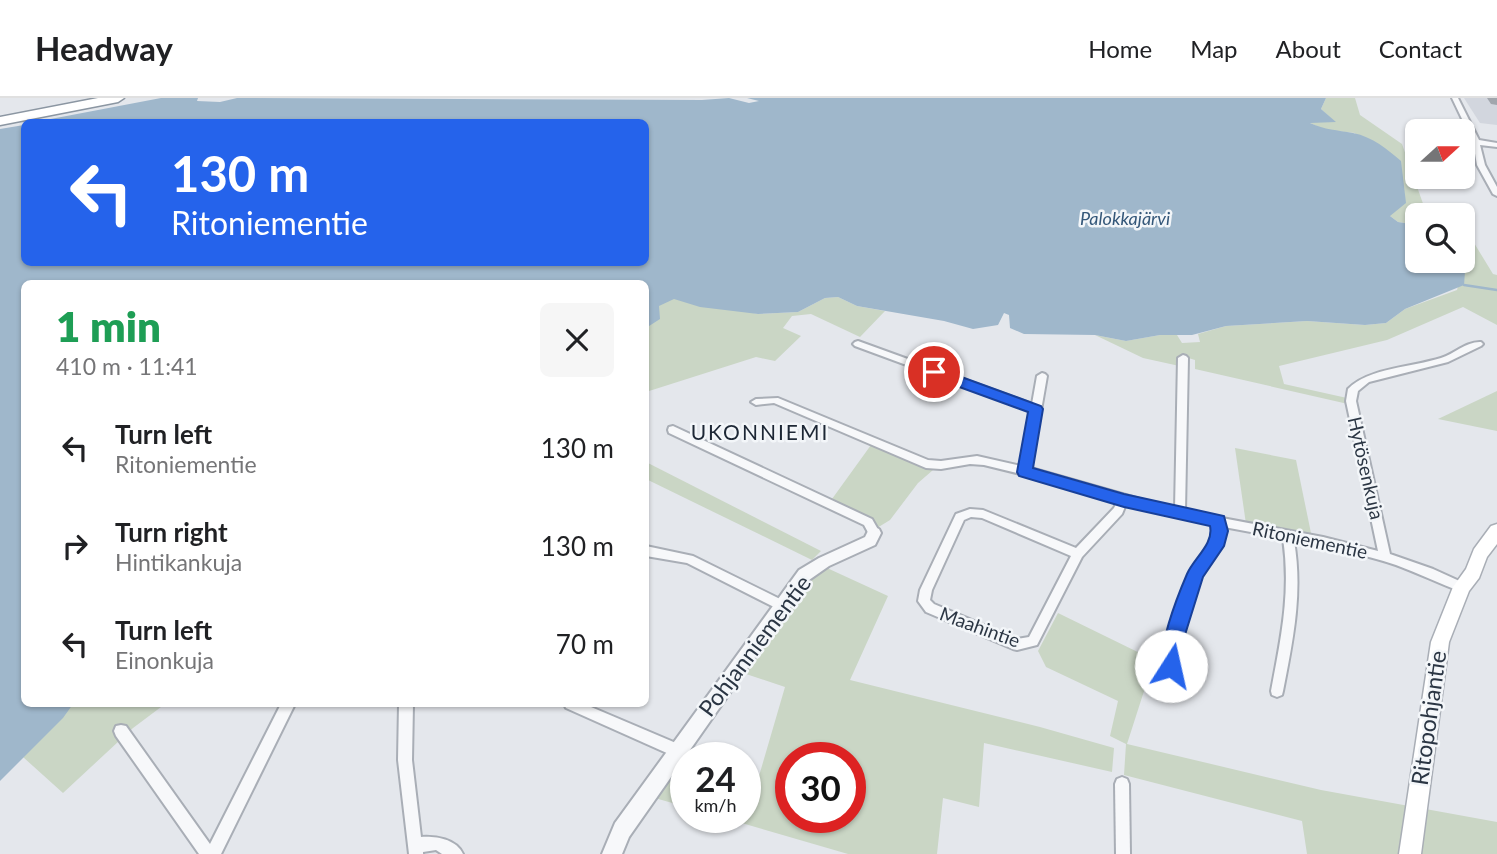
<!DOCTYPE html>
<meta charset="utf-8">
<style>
:root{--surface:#fff;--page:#f6f6f6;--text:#202124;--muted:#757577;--line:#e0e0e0}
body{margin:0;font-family:Lato,sans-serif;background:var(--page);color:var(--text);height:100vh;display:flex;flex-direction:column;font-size:26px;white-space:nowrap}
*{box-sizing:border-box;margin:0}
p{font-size:23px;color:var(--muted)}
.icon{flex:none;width:38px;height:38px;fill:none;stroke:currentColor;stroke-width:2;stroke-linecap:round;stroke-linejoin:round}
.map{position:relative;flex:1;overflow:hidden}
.drawer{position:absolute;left:21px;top:182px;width:628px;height:427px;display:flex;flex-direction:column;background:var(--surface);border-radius:10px;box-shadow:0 2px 5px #0004}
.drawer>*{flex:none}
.top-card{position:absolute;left:21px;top:21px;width:628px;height:147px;border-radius:10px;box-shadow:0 2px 5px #0004;background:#2563eb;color:#fff;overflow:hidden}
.needle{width:46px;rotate:69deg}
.fabs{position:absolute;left:1405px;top:21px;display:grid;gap:14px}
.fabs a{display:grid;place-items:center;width:70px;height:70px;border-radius:10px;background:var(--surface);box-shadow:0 2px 5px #0004;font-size:35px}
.speed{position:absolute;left:670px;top:644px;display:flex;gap:14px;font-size:35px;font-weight:700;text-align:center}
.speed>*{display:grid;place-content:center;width:91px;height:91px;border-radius:50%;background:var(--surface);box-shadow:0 2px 5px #0004;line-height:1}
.speed small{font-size:18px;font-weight:400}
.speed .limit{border:10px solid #d22;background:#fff;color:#111}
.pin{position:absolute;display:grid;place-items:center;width:60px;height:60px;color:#fff;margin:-30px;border:4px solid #fff;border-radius:50%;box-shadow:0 2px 7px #0007}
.me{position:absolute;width:77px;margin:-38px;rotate:10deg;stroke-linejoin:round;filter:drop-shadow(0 0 5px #0008)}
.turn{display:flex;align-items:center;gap:24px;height:147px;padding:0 35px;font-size:32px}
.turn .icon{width:91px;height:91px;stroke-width:2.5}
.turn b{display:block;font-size:49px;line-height:60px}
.round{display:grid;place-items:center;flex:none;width:74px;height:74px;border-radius:10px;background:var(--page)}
.head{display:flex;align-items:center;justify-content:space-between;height:119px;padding:0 35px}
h1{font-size:42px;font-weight:800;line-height:52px;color:#1e9e55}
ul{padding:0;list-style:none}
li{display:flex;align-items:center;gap:21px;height:98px;padding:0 35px}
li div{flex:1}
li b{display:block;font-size:26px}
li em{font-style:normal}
header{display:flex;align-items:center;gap:42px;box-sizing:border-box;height:98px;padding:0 35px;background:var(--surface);border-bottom:2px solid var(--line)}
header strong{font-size:33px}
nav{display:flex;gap:38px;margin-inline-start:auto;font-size:24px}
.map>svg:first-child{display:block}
</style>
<header>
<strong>Headway</strong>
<nav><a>Home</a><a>Map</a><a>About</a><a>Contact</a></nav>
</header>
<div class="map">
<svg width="1497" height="756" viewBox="0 0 1497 756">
<rect width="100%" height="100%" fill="#e4e7ec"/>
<polygon fill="#d2d6de" points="1464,0 1497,0 1497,27 1480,25"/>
<g fill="#cad6c5" fill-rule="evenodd">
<polygon points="1326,0 1355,0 1360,17 1402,46 1427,117 1418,117 1417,127 1398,124 1390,118 1355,35 1325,32 1308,24 1335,24 1321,11"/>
<polygon points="1463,136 1471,140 1493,176 1497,177 1497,227 1463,209 1387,242 1279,268 1284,286 1347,300 1348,306 1195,271 1195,262 1185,259 1184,269 1143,260 1095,237 1126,243 1160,237 1177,237 1182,245 1200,244 1198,236 1226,228 1307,223 1365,227 1386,225 1405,211 1457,192 1466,160 1463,156"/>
<polygon points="664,196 758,216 798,214 825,200 838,199 857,208 885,213 860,239 811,216 792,218 783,230 801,238 775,263 756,259 646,294 646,203"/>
<polygon points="1497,293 1497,333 1438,321"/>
<polygon points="871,347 933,372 918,385 890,422 877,430 872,421 832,401"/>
<polygon points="1235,350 1296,362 1312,440 1246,426"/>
<polygon points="646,364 821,453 812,462 646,381"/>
<path d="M827,470L888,498L850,582L1040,629L1114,650L1112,674L984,645L979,709L943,700L937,756H848L721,719H746V700L752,702L785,589L740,574L810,480ZM791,660H850V719H791Z"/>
<polygon points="1058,515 1154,562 1127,646 1321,692 1497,724 1497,756 1307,756 1302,723 1124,677 1126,646 1110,638 1118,603 1046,569 1038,553"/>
<polygon points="73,606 165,606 133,630 63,695 23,659"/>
<polygon points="671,679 686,683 686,709 655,700"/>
</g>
<path fill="#9fb7cb" d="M161,0H198L197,3L220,4L237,0L702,2L729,0L749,5L759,3L747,0H1326L1321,11L1336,24L1310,25C1325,32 1337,32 1353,35C1373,39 1387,51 1401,63L1406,105L1390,118L1398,124L1417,127L1418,163H1463V156L1466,160L1464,187L1405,211L1386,225L1365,227L1307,223L1226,228L1192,237H1160L1126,243L1095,237L1024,236L1010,230L1009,217L1004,215L998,227L973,231L944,223L857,208L838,199L825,200L798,214L758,216L700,209L674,201L659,208L660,221L646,230V186H24V606H73L63,620L0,683V31L24,27V164H646V24H35Z"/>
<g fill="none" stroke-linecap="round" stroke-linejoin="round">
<polyline stroke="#9fb7cb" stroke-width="2.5" points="1464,187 1497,192"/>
<defs>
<g id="minor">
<polygon points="1452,0 1458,0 1479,42 1497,45 1497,49 1480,47 1485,67 1497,89 1497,98 1493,96 1477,67 1473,44"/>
<path d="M858,243L1032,306L1037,278L1042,275L1045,276L1047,278L1031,370L1175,411L1178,260L1183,257L1186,258L1188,260L1185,413L1323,439L1378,453L1346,303L1348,291C1368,270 1413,269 1441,260C1454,256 1467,243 1481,244L1483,246L1481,248L1448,264L1369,284L1358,293L1356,303L1390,456L1433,471L1466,486L1468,489L1466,492L1462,494C1440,486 1418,475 1396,467C1363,456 1328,449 1294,443C1303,494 1293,542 1283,593L1282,597L1277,599L1272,597L1271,593C1281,540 1291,495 1283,440L1224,429L1221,445L1197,486L1175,557L1177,568L1175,572L1171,574L1167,572L1163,557L1178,506L1191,474L1210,444L1213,427L1126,406L1122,416L1082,459L1037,547L1017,552L1013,551L926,514L918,503L920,492L956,416L970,411L983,412L1076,450L1114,410L1117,404L1033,379L984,367L970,366L941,371L926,370L774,305L756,307L751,304L756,301L778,300L928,362L941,363L977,358L1021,368L1031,313L855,248L853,246L855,244ZM971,419L982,420L1071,458L1029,539L1017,541L934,506L930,502L932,492L964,422Z"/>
<polygon points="673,328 872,421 880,435 878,438 870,438 864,427 669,335 668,332 669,329"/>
<polygon points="646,448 693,458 784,503 786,507 784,511 780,512 687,465 646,458"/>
<polygon points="281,606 295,606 221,756 199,756 116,638 114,633 116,628 121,627 126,628 210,746"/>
<path d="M399,606H413L412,662L421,739C436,738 456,741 463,756H442L436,752L423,754V756H409L398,662Z"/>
<polygon points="564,606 584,606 683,648 685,653 683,658 678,660 566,610"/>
<polygon points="1122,679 1127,681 1129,686 1130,756 1116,756 1115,686 1117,681"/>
</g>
<polygon id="tertiary" points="874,429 879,431 881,435 875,447 829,468 809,482 629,739 622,756 602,756 615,725 799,472 819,460 865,439 869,431"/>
<polygon id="secondary" points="1497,426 1497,446 1487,459 1479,480 1469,493 1449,544 1421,756 1399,756 1431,544 1453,489 1466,471 1474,451 1491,428"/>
<polygon id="motorway" points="98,0 124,0 118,4 0,27 0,19"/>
</defs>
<use href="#minor" stroke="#a9aeb6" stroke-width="4"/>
<use href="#tertiary" stroke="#a9aeb6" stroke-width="4"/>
<use href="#secondary" stroke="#a9aeb6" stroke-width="3"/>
<use href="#motorway" stroke="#8b96a2" stroke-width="3"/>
<use href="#minor" fill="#f7f8fa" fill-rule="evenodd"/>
<use href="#tertiary" fill="#f7f8fa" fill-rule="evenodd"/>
<use href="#secondary" fill="#fff" fill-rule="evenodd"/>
<use href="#motorway" fill="#fff" fill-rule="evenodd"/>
</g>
<polygon fill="#a1a6ad" points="1487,0 1497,0 1497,7 1491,6"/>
<path fill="#2563eb" stroke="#184099" stroke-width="2" d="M934,269L1041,308L1043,311L1033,370L1124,396L1224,418L1228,433L1224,448L1203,479L1179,556L1180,568L1177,574L1171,577L1164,574C1155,554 1178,497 1187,476C1194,460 1214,446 1210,428L1124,409L1019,378L1017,374L1028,314L929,278L927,274Z"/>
<g text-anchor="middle" stroke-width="5" stroke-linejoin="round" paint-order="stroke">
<g font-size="18" font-style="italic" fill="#345779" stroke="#f3f6f9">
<text x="1125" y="127">Palokkajärvi</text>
</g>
<g font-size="19" fill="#2b3644" stroke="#f3f6f9">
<text transform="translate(1366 370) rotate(77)" y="7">Hytösenkuja</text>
<text transform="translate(1310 442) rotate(12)" y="7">Ritoniementie</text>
<text transform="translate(980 529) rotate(20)" y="7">Maahintie</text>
</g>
<g font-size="21" letter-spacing="2" fill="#1d2735" stroke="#f3f6f9">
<text x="760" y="342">UKONNIEMI</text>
</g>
<g font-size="23" fill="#2b3644" stroke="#f3f6f9">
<text transform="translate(755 548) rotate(-53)" y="8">Pohjanniementie</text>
<text transform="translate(1429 620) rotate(-82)" y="8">Ritopohjantie</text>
</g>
</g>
</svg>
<div class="fabs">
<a><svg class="needle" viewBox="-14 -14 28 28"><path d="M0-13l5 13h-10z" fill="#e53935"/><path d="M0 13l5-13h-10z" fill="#757577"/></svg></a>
<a><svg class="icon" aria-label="search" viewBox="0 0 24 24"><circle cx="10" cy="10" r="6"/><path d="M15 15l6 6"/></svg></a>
</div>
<div class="speed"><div>24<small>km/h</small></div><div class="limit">30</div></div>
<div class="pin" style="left:934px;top:274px;background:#d93025"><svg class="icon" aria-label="arrive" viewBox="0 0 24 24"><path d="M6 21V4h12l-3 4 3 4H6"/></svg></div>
<svg class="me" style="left:1171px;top:568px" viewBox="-20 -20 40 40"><circle r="19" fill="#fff"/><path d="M0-13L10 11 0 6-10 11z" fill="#2563eb"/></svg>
<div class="top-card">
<div class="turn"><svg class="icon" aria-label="left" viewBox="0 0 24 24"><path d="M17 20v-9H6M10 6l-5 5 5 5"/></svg><div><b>130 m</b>Ritoniementie</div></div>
</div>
<section class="drawer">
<div class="head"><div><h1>1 min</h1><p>410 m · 11:41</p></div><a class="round"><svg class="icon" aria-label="close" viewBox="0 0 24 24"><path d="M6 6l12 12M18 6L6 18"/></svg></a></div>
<ul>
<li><svg class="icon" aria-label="left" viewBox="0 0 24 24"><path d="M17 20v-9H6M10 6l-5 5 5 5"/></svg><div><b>Turn left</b><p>Ritoniementie</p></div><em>130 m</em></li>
<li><svg class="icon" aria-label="right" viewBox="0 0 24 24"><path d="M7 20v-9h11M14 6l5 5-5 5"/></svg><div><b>Turn right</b><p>Hintikankuja</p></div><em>130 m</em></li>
<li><svg class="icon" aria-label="left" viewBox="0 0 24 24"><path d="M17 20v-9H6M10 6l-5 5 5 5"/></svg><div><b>Turn left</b><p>Einonkuja</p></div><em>70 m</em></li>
</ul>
</section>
</div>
